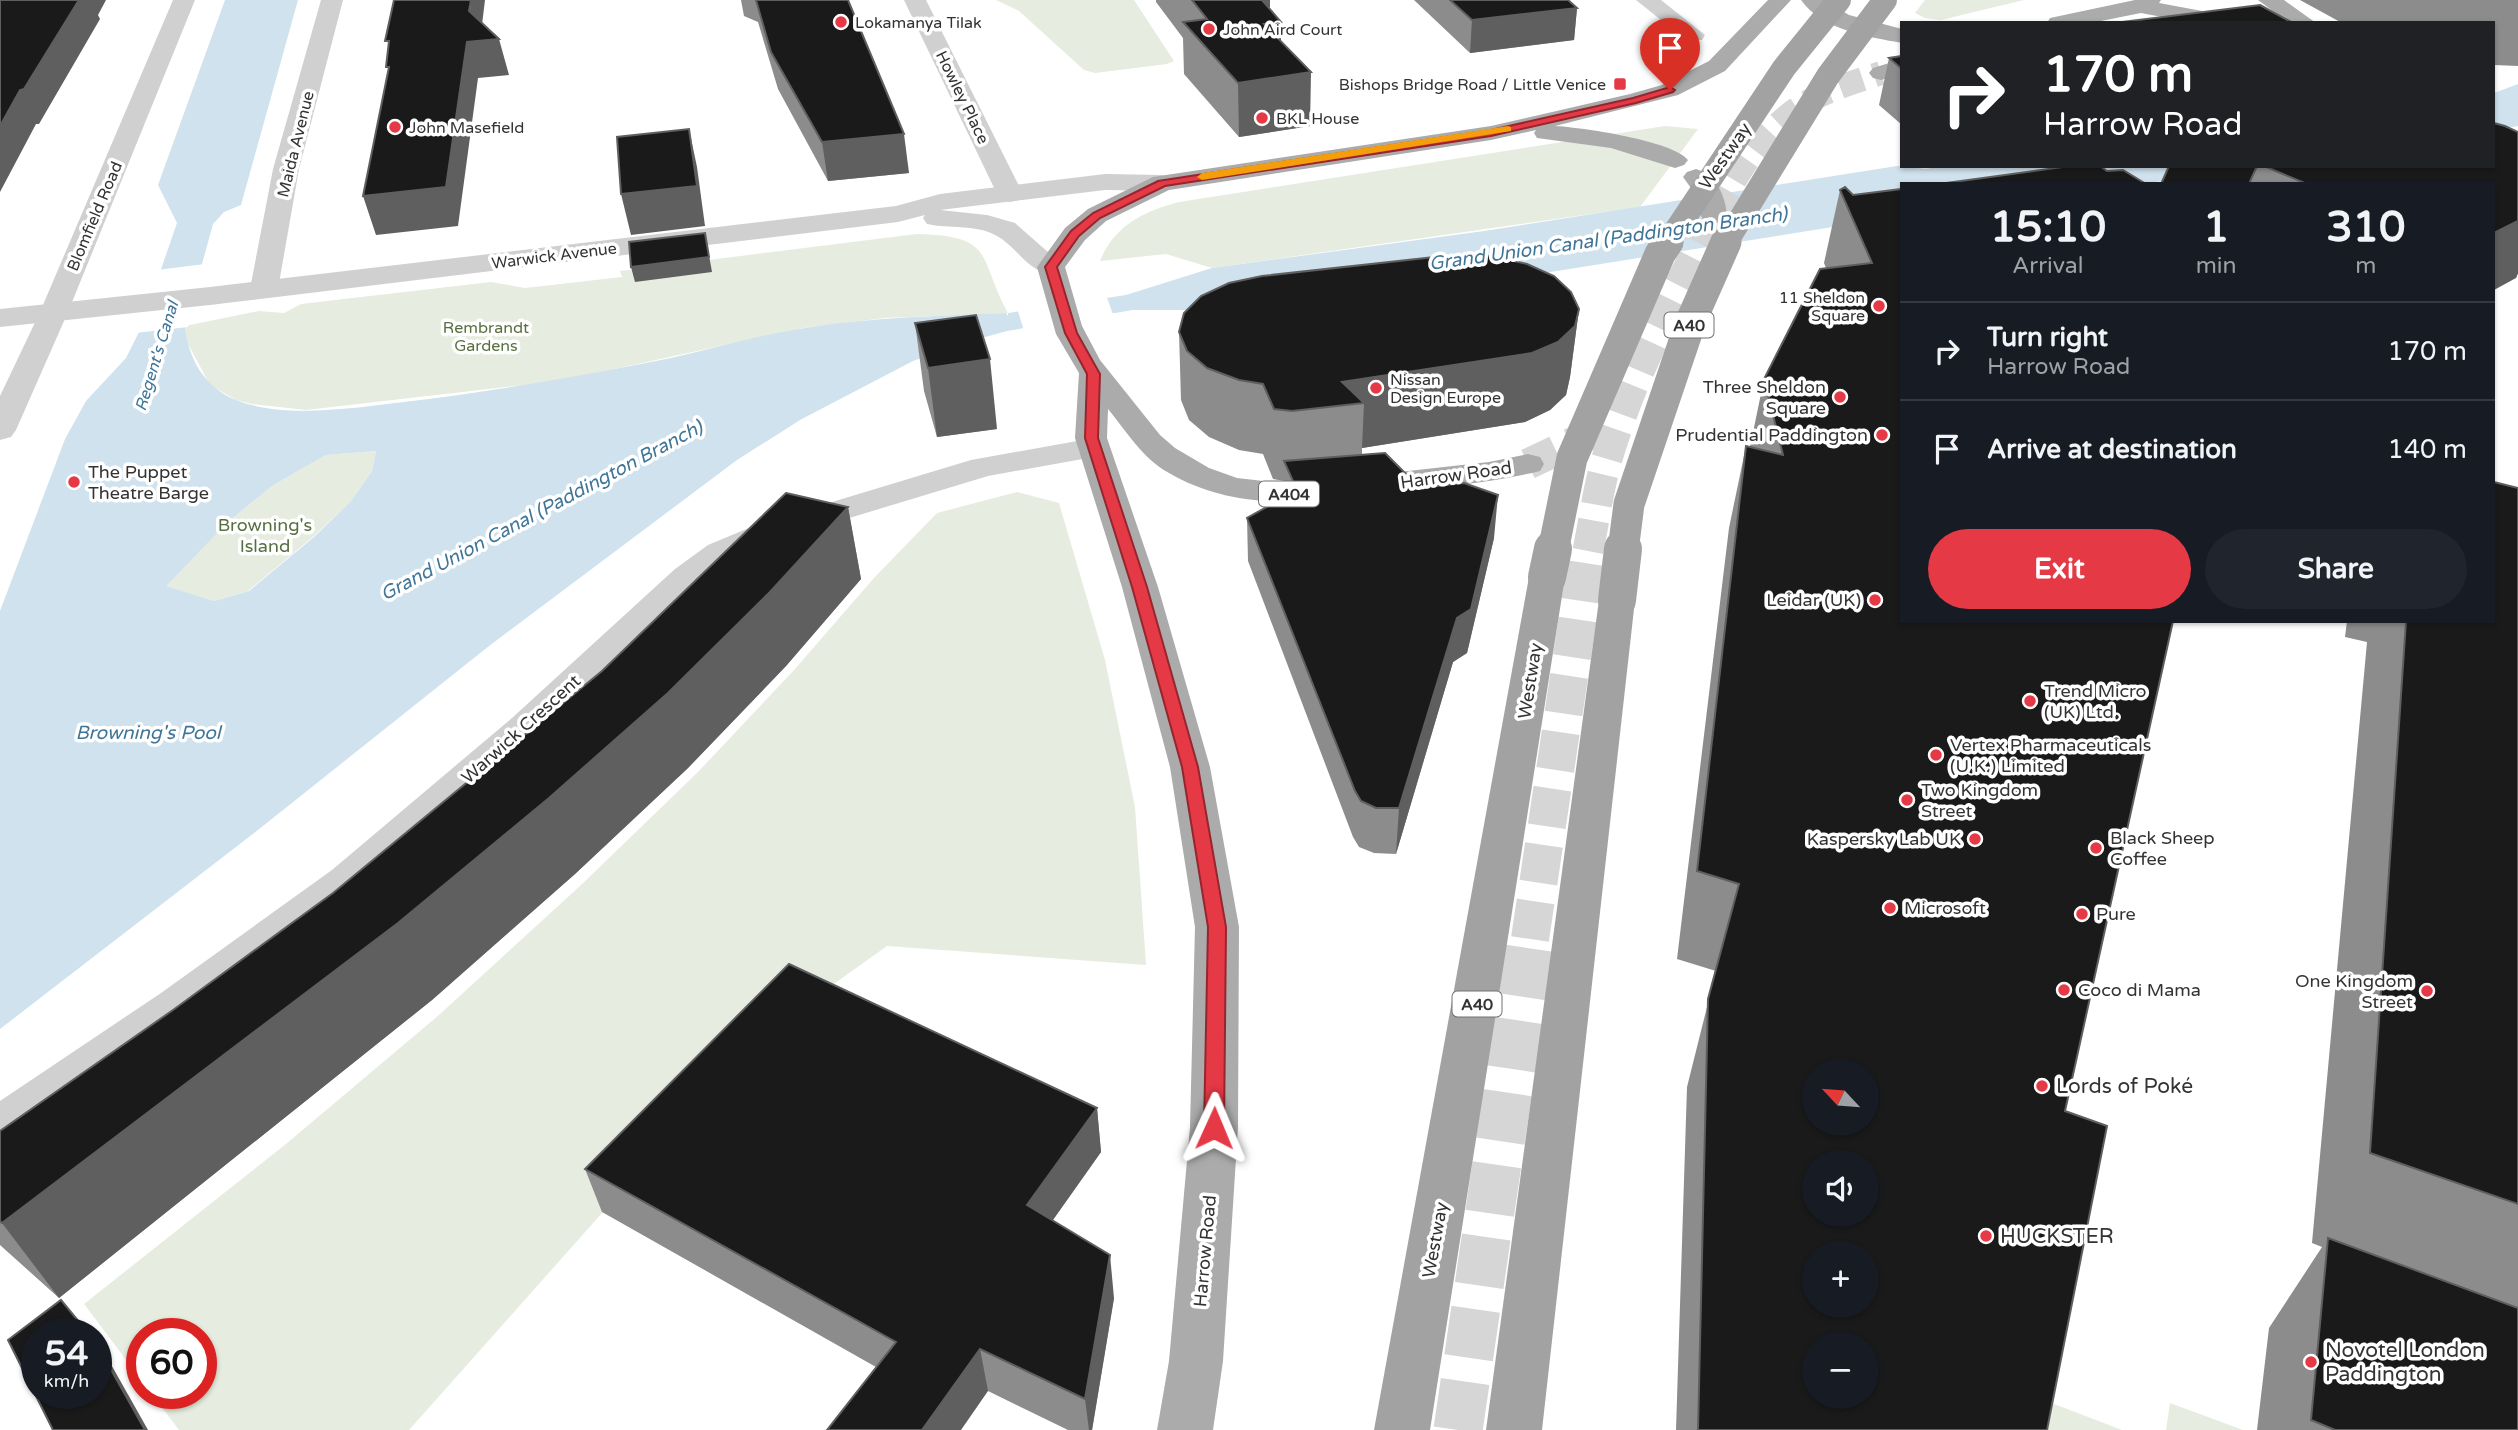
<!DOCTYPE html>
<meta charset="utf-8">
<style>
:root{--surface:#171b24;--page:#20242c;--text:#f1f3f6;--muted:#9ea1a6;--line:#363941;--accent:#e63946}
body{margin:0;font-family:"Varela Round",sans-serif;background:var(--page);color:var(--text);height:100vh;display:flex;flex-direction:column;font-size:26px;white-space:nowrap}
*{box-sizing:border-box;margin:0}
p{font-size:23px;color:var(--muted)}
.icon{flex:none;width:38px;height:38px;fill:none;stroke:currentColor;stroke-width:2;stroke-linecap:round;stroke-linejoin:round}
.map{position:relative;flex:1;overflow:hidden}
.sheet{position:absolute;left:1900px;top:182px;width:595px;height:441px;display:flex;flex-direction:column;background:var(--surface);border-radius:0px;box-shadow:0 2px 5px #0004}
.sheet>*{flex:none}
.top-card{position:absolute;left:1900px;top:21px;width:595px;height:147px;border-radius:0px;box-shadow:0 2px 5px #0004;background:#202124;color:#fff;overflow:hidden}
.needle{width:46px;rotate:296deg}
.controls{position:absolute;left:1802px;top:1059px;display:grid;gap:14px}
.controls a{display:grid;place-items:center;width:77px;height:77px;border-radius:50%;background:var(--surface);box-shadow:0 2px 5px #0004;font-size:35px}
.speed{position:absolute;left:21px;top:1318px;display:flex;gap:14px;font-size:35px;font-weight:700;text-align:center}
.speed>*{display:grid;place-content:center;width:91px;height:91px;border-radius:50%;background:var(--surface);box-shadow:0 2px 5px #0004;line-height:1}
.speed small{font-size:18px;font-weight:400}
.speed .limit{border:10px solid #d22;background:#fff;color:#111}
.pin{position:absolute;display:grid;place-items:center;width:60px;height:60px;color:#fff;margin:-72px -30px;border-radius:50% 50% 50% 0;rotate:-45deg;box-shadow:0 0 7px #0007}
.pin .icon{rotate:45deg}
.me{position:absolute;width:77px;margin:-38px;rotate:1deg;stroke-linejoin:round;filter:drop-shadow(0 0 5px #0008)}
.turn{display:flex;align-items:center;gap:24px;height:147px;padding:0 28px;font-size:32px}
.turn .icon{width:91px;height:91px;stroke-width:2.5}
.turn b{display:block;font-size:49px;line-height:60px}
.eta{display:flex;justify-content:space-evenly;align-items:center;height:119px;text-align:center}
.eta b{font-size:42px;font-weight:700;line-height:49px}
.button{display:flex;gap:14px;margin-top:auto;padding:14px 28px}
.button a{flex:1;height:80px;border-radius:42px;background:var(--accent);color:#fff;font-size:28px;font-weight:700;line-height:80px;text-align:center}
.button a+a{background:var(--page);color:var(--text)}
ul{padding:0;list-style:none}
li{display:flex;align-items:center;gap:21px;height:98px;padding:0 28px;border-top:2px solid var(--line)}
li div{flex:1}
li b{display:block;font-size:26px}
li em{font-style:normal}
.map>svg:first-child{display:block}
</style>
<div class="map">
<svg width="2518" height="1430" viewBox="0 0 2518 1430">
<rect width="100%" height="100%" fill="#fff"/>
<g fill="#e6ecdf">
<polygon points="996,0 1134,0 1174,61 1167,64 1095,73 1084,70 1019,11"/>
<polygon points="1925,0 2024,0 1941,20 1925,18 1915,13"/>
<path d="M1665,126L1698,129L1640,207L1212,268L1166,254L1100,261C1114,226 1144,211 1179,202Z"/>
<path d="M917,234C997,236 977,257 1008,313L885,318L803,328L559,381L306,410L252,404L236,400L210,385L187,342L185,326L259,311L284,313L301,304L491,282L525,288L622,277L620,271Z"/>
<polygon points="376,451 372,471 351,501 314,536 248,591 214,601 165,586 228,522 272,486 326,455"/>
<polygon points="1017,492 1059,503 1105,660 1135,807 1146,965 887,946 800,1008 602,1213 409,1430 179,1430 151,1393 201,1393 201,1334 142,1334 142,1381 84,1304 286,1144 439,1015 580,886 698,772 795,669 873,579 937,513"/>
<polygon points="2028,1394 2122,1430 2020,1430"/>
<polygon points="2170,1403 2243,1430 2166,1430"/>
</g>
<g fill="#cfe2ee" fill-rule="evenodd">
<path d="M225,0H298L241,205L224,212L213,224L185,326C188,358 204,387 236,400C283,419 354,408 404,402C494,391 582,376 671,358C716,348 760,335 805,328C872,317 939,316 1006,313L1008,316V313L1126,295L1212,268L1484,231L1897,166L1926,169L1943,166H2258L2142,184H1902V216L1513,278L1202,310H1133L1007,331L960,344L913,361L800,420L737,460L489,646L263,826L0,1029V611L65,439L86,401L126,358L140,330L177,223L158,185ZM376,451L372,471L351,501L314,537L249,591L214,601L166,586L228,522L272,486L326,455Z"/>
<polygon points="2518,84 2518,126 2494,130 2494,93"/>
</g>
<g fill="#fff">
<polygon points="205,264 188,327 135,333 157,270"/>
<polygon points="1106,295 1114,317 1024,331 1017,308"/>
</g>
<g fill="none" stroke-linecap="round" stroke-linejoin="round">
<path stroke="#d6d6d6" stroke-width="24" stroke-dasharray="24 12" stroke-linecap="butt" d="M1701,244C1727,192 1757,129 1811,100C1833,88 1857,81 1881,73"/>
<g stroke="#d6d6d6" stroke-width="31" stroke-dasharray="31 16" stroke-linecap="butt">
<polyline points="1528,464 1589,435 1602,421"/>
<path d="M1588,551C1594,521 1598,491 1606,462C1628,385 1665,313 1702,242"/>
</g>
<polyline stroke="#d6d6d6" stroke-width="38" stroke-dasharray="38 19" stroke-linecap="butt" points="1530,939 1588,549"/>
<polyline stroke="#d6d6d6" stroke-width="49" stroke-dasharray="49 24" stroke-linecap="butt" points="1458,1430 1530,938"/>
<g fill="#d0d0d0" fill-rule="evenodd">
<polygon points="173,0 195,0 68,312 16,430 11,437 0,440 0,396 40,312"/>
<polygon points="321,0 343,0 299,169 278,289 274,295 264,298 254,295 250,289 273,169"/>
<polygon points="904,0 926,0 1023,194 1019,200 1010,202 1001,200 997,194"/>
<polygon points="1636,0 1661,0 1705,35 1702,40 1686,40"/>
<polygon points="1094,438 1105,441 1110,448 1105,455 988,476 780,539 732,559 699,583 540,736 362,892 193,1017 17,1141 0,1147 0,1101 161,993 332,870 512,718 675,569 708,545 756,525 971,460"/>
</g>
<path fill="#d0d0d0" fill-rule="evenodd" d="M1105,174L1162,175L1171,177L1175,183L1171,189L1162,191L1105,190L940,210L987,215L1015,223L1065,267L1061,273C1032,280 1019,248 997,236C977,224 949,229 927,224L923,218L925,215L898,222L210,305L0,327V309L210,287L896,206L940,194Z"/>
<g fill="#ababab" fill-rule="evenodd">
<path d="M1768,0H1791L1725,71L1678,95L1555,126C1580,127 1674,141 1688,160L1684,165L1675,168L1611,148L1537,138L1534,133L1536,130L1491,140L1169,190L1106,221L1085,240L1065,267L1082,326L1100,360L1160,435L1175,448L1209,468L1237,478L1291,484L1489,462L1528,454L1540,457L1544,464L1540,471C1495,482 1449,486 1403,491C1323,500 1243,516 1169,473C1141,457 1128,433 1108,409L1107,438L1158,587L1210,767L1239,927L1238,1127L1223,1361L1213,1430H1157L1169,1361L1190,1127L1195,927L1170,767L1122,587L1075,438L1079,373L1056,334L1037,267L1065,228L1088,209L1153,177L1491,126L1630,94L1662,85L1709,61Z"/>
<path d="M1801,0H1824L1849,15L1902,29V43C1869,37 1822,30 1801,0Z"/>
<polygon points="2135,0 2161,0 2159,3 2229,16 2237,18 2240,23 2194,23 2141,13 2091,23 2047,23 2050,18"/>
<polygon points="2258,0 2284,0 2316,23 2289,23"/>
<polygon points="1902,59 1902,74 1881,80 1873,78 1869,73 1873,68"/>
<path d="M1696,169C1716,174 1726,197 1727,216L1723,222L1714,224L1705,222L1701,216L1696,195L1683,177L1687,172Z"/>
</g>
<g fill="#a2a2a2" fill-rule="evenodd">
<polygon points="1547,566 1559,570 1565,577 1430,1430 1374,1430 1529,577 1535,570"/>
<polygon points="1617,589 1630,592 1635,600 1542,1430 1486,1430 1599,600 1604,592"/>
</g>
<g stroke="#a2a2a2" stroke-width="24">
<polyline points="1667,244 1784,68 1839,0"/>
<polyline points="1725,244 1828,76 1885,0"/>
</g>
<g stroke="#a2a2a2" stroke-width="31">
<polyline points="1553,551 1572,458 1660,254 1668,242"/>
<polyline points="1623,551 1629,504 1691,321 1726,242"/>
</g>
<g stroke="#a2a2a2" stroke-width="38">
<polyline points="1547,577 1553,549"/>
<polyline points="1617,600 1623,549"/>
</g>
</g>
<g fill="#8c8c8c">
<polygon points="741,0 848,0 909,173 828,181 778,89 758,22 744,16"/>
<polygon points="1156,0 1270,0 1270,7 1268,7 1281,22 1281,41 1310,126 1239,137 1184,74 1183,38 1156,2"/>
<polygon points="1414,0 1568,0 1577,8 1574,40 1470,53"/>
<polygon points="2300,0 2518,0 2518,66 2494,65 2494,23 2342,23"/>
<polygon points="1902,56 1902,125 1879,105 1889,58"/>
<polygon points="2518,132 2518,273 2516,278 2494,184 2161,184 2169,166 2494,166"/>
<polygon points="1902,189 1902,621 2065,1111 2047,1430 1676,1430 1687,1087 1716,971 1677,959 1729,528 1746,446 1750,447 1764,379 1826,268 1824,263 1840,190 1853,195"/>
<polygon points="1579,309 1570,377 1566,395 1550,410 1525,422 1362,448 1362,455 1420,488 1494,538 1467,653 1453,662 1396,854 1374,853 1359,847 1353,837 1248,561 1247,518 1284,497 1284,481 1273,479 1263,454 1239,450 1209,437 1189,420 1181,400 1179,332"/>
<polygon points="915,323 997,429 937,437 924,391"/>
<polygon points="2518,488 2518,1430 2257,1430 2269,1328 2322,1247 2312,1243 2367,642 2345,637 2347,621 2494,621"/>
<polygon points="848,507 861,579 786,666 688,768 575,874 432,1000 59,1298 0,1245 0,1131 173,1010 333,893"/>
<polygon points="1097,1108 1101,1152 1053,1220 1114,1298 1092,1430 1068,1430 988,1391 876,1367 602,1212 585,1169"/>
</g>
<g fill="#5f5f5f">
<polygon points="79,0 106,0 98,15 100,19 39,124 36,124 0,192 0,126 20,90"/>
<polygon points="471,0 485,0 480,41 499,39 509,75 478,78 458,226 376,235 363,196 467,42"/>
<polygon points="1230,0 1270,0 1270,7 1230,12"/>
<polygon points="1577,8 1574,40 1470,53 1472,20"/>
<polygon points="1281,22 1281,75 1264,24"/>
<polygon points="1311,72 1310,126 1239,137 1238,83"/>
<polygon points="689,129 697,167 705,226 631,235 621,194"/>
<polygon points="904,134 909,173 828,181 822,142"/>
<polygon points="2518,220 2518,273 2516,278 2494,290 2494,233"/>
<polygon points="705,233 712,272 635,282 631,267"/>
<polygon points="1579,309 1570,377 1566,395 1550,410 1525,422 1362,448 1364,403 1342,382"/>
<polygon points="990,359 997,429 937,437 928,368"/>
<polygon points="1498,495 1494,538 1467,653 1453,662 1396,854 1399,808 1457,618"/>
<polygon points="848,507 861,579 786,666 688,768 575,874 432,1000 59,1298 2,1223"/>
<polygon points="1097,1108 1101,1152 1033,1248 1027,1205"/>
<polygon points="1110,1255 1114,1298 1092,1430 1089,1430 1085,1399"/>
<polygon points="96,1343 108,1359 148,1430 145,1430"/>
<polygon points="980,1349 988,1391 961,1430 922,1430"/>
</g>
<g fill="#1a1a1a" stroke="#5f5f5f" stroke-width="2" fill-rule="evenodd">
<polygon points="0,0 79,0 24,89 20,90 0,126"/>
<polygon points="394,0 471,0 469,11 499,39 467,42 446,187 363,196 389,67 386,67 389,41 385,41"/>
<polygon points="756,0 848,0 904,134 822,142 771,52"/>
<polygon points="1192,0 1262,0 1281,22 1264,24 1311,72 1238,83 1183,22 1207,19"/>
<polygon points="1450,0 1568,0 1577,8 1472,20"/>
<polygon points="2260,5 2293,23 2114,23"/>
<polygon points="1902,56 1902,69 1889,58"/>
<polygon points="2494,123 2505,126 2518,132 2518,221 2494,233 2494,184 2307,184 2264,166 2494,166"/>
<polygon points="689,129 697,186 621,194 617,137"/>
<polygon points="2070,166 2100,166 2107,171 2123,170 2146,184 1939,184"/>
<polygon points="2169,166 2257,166 2249,184 2161,184"/>
<path d="M1845,187L1853,195L1902,189V621H2173L2065,1111L2107,1126L2047,1430H1698L1708,999L1739,884L1697,871L1746,446L1783,455L1764,379L1820,269L1872,263L1840,190ZM1815,1071H1867V1124H1815ZM1815,1162H1867V1214H1815ZM1815,1253H1867V1306H1815ZM1815,1344H1867V1396H1815Z"/>
<polygon points="705,233 709,257 631,267 629,242"/>
<polygon points="1462,254 1496,257 1527,264 1554,276 1571,292 1579,309 1575,326 1558,342 1532,353 1342,382 1364,403 1292,411 1274,409 1263,384 1239,380 1207,368 1187,351 1179,332 1184,313 1201,296 1229,283 1262,276"/>
<polygon points="976,315 990,359 928,368 915,323"/>
<polygon points="1385,453 1420,488 1464,483 1498,495 1471,609 1457,618 1399,808 1376,808 1361,801 1355,791 1247,518 1297,490 1284,461"/>
<polygon points="2494,482 2518,488 2518,1204 2370,1153 2406,621 2494,621"/>
<polygon points="786,493 848,507 770,592 668,693 549,798 398,923 2,1223 0,1221 0,1131 173,1010 333,893 602,671"/>
<polygon points="789,964 1097,1108 1027,1205 1110,1255 1085,1399 980,1349 922,1430 827,1430 896,1342 585,1169"/>
<polygon points="2328,1238 2518,1308 2518,1430 2335,1430 2311,1420"/>
<polygon points="61,1300 89,1334 37,1334 37,1393 96,1393 96,1343 145,1430 53,1430 8,1340"/>
</g>
<polygon fill="#e63946" stroke="#96252e" stroke-width="2" points="1670,87 1675,90 1673,92 1636,103 1491,136 1165,186 1100,218 1079,236 1057,267 1077,333 1100,374 1098,438 1147,587 1198,767 1226,927 1224,1128 1221,1133 1214,1136 1207,1133 1204,1128 1208,927 1182,767 1132,587 1085,438 1087,374 1065,333 1045,267 1071,231 1093,213 1158,181 1491,130 1633,98"/>
<polygon fill="#f59e0b" points="1508,126 1511,127 1511,131 1202,180 1197,177 1202,173"/>
<g fill="#e63946" stroke="#fff" stroke-width="2.5">
<circle cx="841" cy="22" r="7"/>
<circle cx="1209" cy="29" r="7"/>
<rect x="1613" y="77" width="14" height="14" rx="3.5"/>
<circle cx="1262" cy="118" r="7"/>
<circle cx="395" cy="127" r="7"/>
<circle cx="1879" cy="306" r="7"/>
<circle cx="1376" cy="388" r="7"/>
<circle cx="1840" cy="397" r="7"/>
<circle cx="1882" cy="435" r="7"/>
<circle cx="74" cy="482" r="7"/>
<circle cx="1875" cy="600" r="7"/>
<circle cx="2030" cy="701" r="7"/>
<circle cx="1936" cy="755" r="7"/>
<circle cx="1907" cy="800" r="7"/>
<circle cx="1975" cy="839" r="7"/>
<circle cx="2096" cy="848" r="7"/>
<circle cx="1890" cy="908" r="7"/>
<circle cx="2082" cy="914" r="7"/>
<circle cx="2064" cy="990" r="7"/>
<circle cx="2427" cy="991" r="7"/>
<circle cx="2042" cy="1086" r="7"/>
<circle cx="1986" cy="1236" r="7"/>
<circle cx="2311" cy="1362" r="7"/>
</g>
<g text-anchor="middle" stroke-width="7" stroke-linejoin="round" paint-order="stroke">
<g font-size="16" fill="#333" stroke="#fff" text-anchor="start">
<text x="855" y="28">Lokamanya Tilak</text>
<text x="1223" y="35">John Aird Court</text>
<text x="1606" y="90" text-anchor="end">Bishops Bridge Road / Little Venice</text>
<text x="1276" y="124">BKL House</text>
<text x="409" y="133">John Masefield</text>
<text x="1865" y="303" text-anchor="end">11 Sheldon<tspan x="1865" dy="18">Square</tspan></text>
<text x="1390" y="385">Nissan<tspan x="1390" dy="18">Design Europe</tspan></text>
</g>
<g font-size="16" fill="#333" stroke="#fff">
<text transform="translate(963 97) rotate(64)" y="6">Howley Place</text>
<text transform="translate(295 144) rotate(-76)" y="6">Maida Avenue</text>
<text transform="translate(94 216) rotate(-67)" y="6">Blomfield Road</text>
<text transform="translate(554 255) rotate(-7)" y="6">Warwick Avenue</text>
</g>
<g fill="#fff" stroke="#707070" stroke-width="2">
<rect x="1664.5" y="312.5" width="49" height="25" rx="5"/>
<rect x="1259" y="481.5" width="60" height="25" rx="5"/>
<rect x="1452.5" y="991.5" width="49" height="25" rx="5"/>
</g>
<g font-size="16" font-weight="bold" fill="#333">
<text x="1689" y="331">A40</text>
<text x="1289" y="500">A404</text>
<text x="1477" y="1010">A40</text>
</g>
<g font-size="16" fill="#56703f" stroke="#fff">
<text x="486" y="333">Rembrandt<tspan x="486" dy="18">Gardens</tspan></text>
</g>
<g font-size="16" font-style="italic" fill="#3f7597" stroke="#fff">
<text transform="translate(156 356) rotate(-73)" y="6">Regent's Canal</text>
</g>
<g font-size="18" fill="#333" stroke="#fff">
<text transform="translate(1725 156) rotate(-55)" y="6">Westway</text>
<text transform="translate(1456 475) rotate(-8)" y="6">Harrow Road</text>
<text transform="translate(1530 681) rotate(-81)" y="6">Westway</text>
<text transform="translate(521 729) rotate(-42)" y="6">Warwick Crescent</text>
<text transform="translate(1435 1240) rotate(-80)" y="6">Westway</text>
<text transform="translate(1205 1251) rotate(-85)" y="6">Harrow Road</text>
</g>
<g font-size="18" fill="#333" stroke="#fff" text-anchor="start">
<text x="1826" y="393" text-anchor="end">Three Sheldon<tspan x="1826" dy="21">Square</tspan></text>
<text x="1868" y="441" text-anchor="end">Prudential Paddington</text>
<text x="88" y="478">The Puppet<tspan x="88" dy="21">Theatre Barge</tspan></text>
<text x="1861" y="606" text-anchor="end">Leidar (UK)</text>
<text x="2044" y="697">Trend Micro<tspan x="2044" dy="21">(UK) Ltd.</tspan></text>
<text x="1950" y="751">Vertex Pharmaceuticals<tspan x="1950" dy="21">(U.K.) Limited</tspan></text>
<text x="1921" y="796">Two Kingdom<tspan x="1921" dy="21">Street</tspan></text>
<text x="2110" y="844">Black Sheep<tspan x="2110" dy="21">Coffee</tspan></text>
<text x="1961" y="845" text-anchor="end">Kaspersky Lab UK</text>
<text x="1904" y="914">Microsoft</text>
<text x="2096" y="920">Pure</text>
<text x="2413" y="987" text-anchor="end">One Kingdom<tspan x="2413" dy="21">Street</tspan></text>
<text x="2078" y="996">Coco di Mama</text>
</g>
<g font-size="18" fill="#56703f" stroke="#fff">
<text x="265" y="531">Browning's<tspan x="265" dy="21">Island</tspan></text>
</g>
<g font-size="19" font-style="italic" fill="#3f7597" stroke="#fff">
<text transform="translate(1608 238) rotate(-8)" y="7">Grand Union Canal (Paddington Branch)</text>
<text transform="translate(541 510) rotate(-28)" y="7">Grand Union Canal (Paddington Branch)</text>
<text x="148" y="739">Browning's Pool</text>
</g>
<g font-size="21" fill="#333" stroke="#fff" text-anchor="start">
<text x="2056" y="1093">Lords of Poké</text>
<text x="2000" y="1243">HUCKSTER</text>
<text x="2325" y="1357">Novotel London<tspan x="2325" dy="24">Paddington</tspan></text>
</g>
</g>
</svg>
<div class="controls">
<a><svg class="needle" viewBox="-14 -14 28 28"><path d="M0-13l5 13h-10z" fill="#e53935"/><path d="M0 13l5-13h-10z" fill="#9ea1a6"/></svg></a>
<a><svg class="icon" aria-label="sound" viewBox="0 0 24 24"><path d="M4 9h4l5-4v14l-5-4H4zM17 9q2 3 0 6"/></svg></a>
<a>+</a>
<a>−</a>
</div>
<div class="speed"><div>54<small>km/h</small></div><div class="limit">60</div></div>
<div class="pin" style="left:1670px;top:90px;background:#d93025"><svg class="icon" aria-label="arrive" viewBox="0 0 24 24"><path d="M6 21V4h12l-3 4 3 4H6"/></svg></div>
<svg class="me" style="left:1214px;top:1128px" viewBox="-20 -20 40 40"><path d="M0-17L14 15 0 8-14 15z" fill="#e63946" stroke="#fff" stroke-width="4"/></svg>
<div class="top-card">
<div class="turn"><svg class="icon" aria-label="right" viewBox="0 0 24 24"><path d="M7 20v-9h11M14 6l5 5-5 5"/></svg><div><b>170 m</b>Harrow Road</div></div>
</div>
<section class="sheet">
<div class="eta">
<div><b>15:10</b><p>Arrival</p></div>
<div><b>1</b><p>min</p></div>
<div><b>310</b><p>m</p></div>
</div>
<ul>
<li><svg class="icon" aria-label="right" viewBox="0 0 24 24"><path d="M7 20v-9h11M14 6l5 5-5 5"/></svg><div><b>Turn right</b><p>Harrow Road</p></div><em>170 m</em></li>
<li><svg class="icon" aria-label="arrive" viewBox="0 0 24 24"><path d="M6 21V4h12l-3 4 3 4H6"/></svg><div><b>Arrive at destination</b></div><em>140 m</em></li>
</ul>
<div class="button"><a>Exit</a><a>Share</a></div>
</section>
</div>
